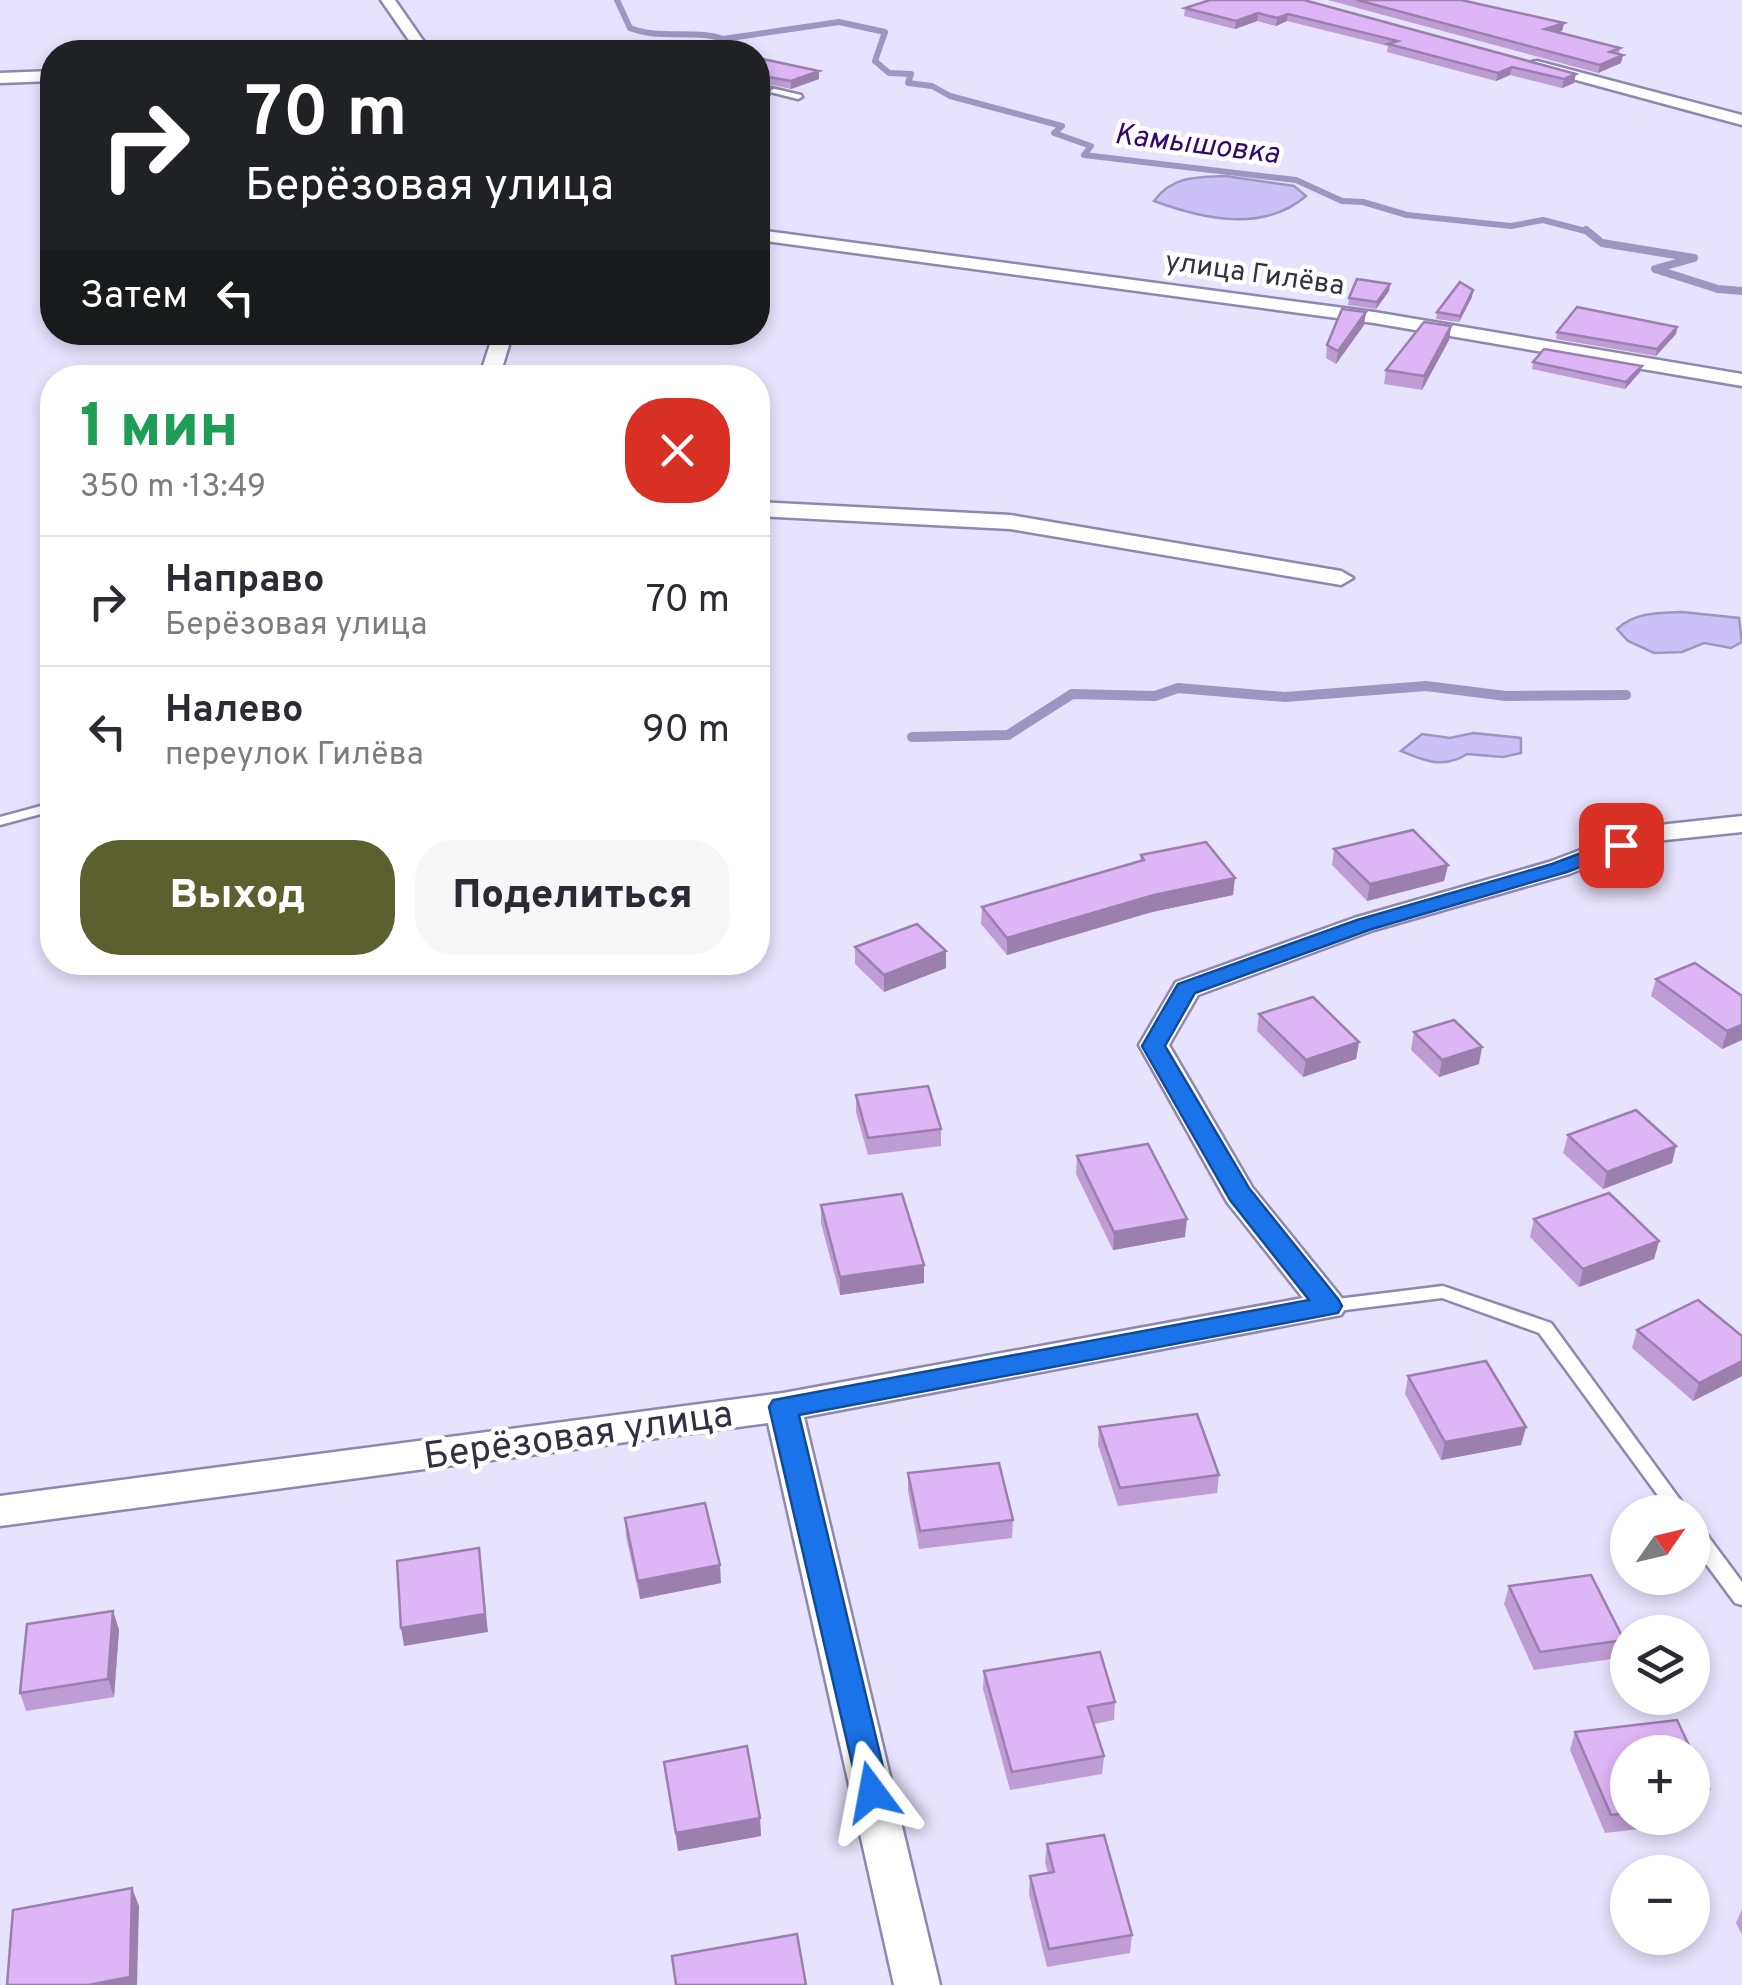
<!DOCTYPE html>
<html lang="ru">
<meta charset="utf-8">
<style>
:root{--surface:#fff;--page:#f7f7f7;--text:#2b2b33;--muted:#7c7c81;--line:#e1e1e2;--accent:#5c602e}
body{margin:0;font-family:Overpass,sans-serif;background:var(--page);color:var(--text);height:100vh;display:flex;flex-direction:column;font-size:38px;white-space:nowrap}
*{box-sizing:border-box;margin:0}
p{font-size:32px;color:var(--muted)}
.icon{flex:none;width:55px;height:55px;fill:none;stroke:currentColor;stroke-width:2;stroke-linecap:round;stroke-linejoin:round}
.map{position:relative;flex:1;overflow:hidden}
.side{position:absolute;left:40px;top:365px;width:730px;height:610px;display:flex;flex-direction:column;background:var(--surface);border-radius:40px;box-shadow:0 5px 15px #0003}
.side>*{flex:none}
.hud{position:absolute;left:40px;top:40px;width:730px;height:305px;border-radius:40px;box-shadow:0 5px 15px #0003;background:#202124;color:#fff;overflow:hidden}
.needle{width:65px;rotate:56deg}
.fabs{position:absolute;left:1610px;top:1495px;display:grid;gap:20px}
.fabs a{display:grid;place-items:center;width:100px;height:100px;border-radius:50%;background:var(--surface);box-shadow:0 5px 15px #0003;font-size:50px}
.pin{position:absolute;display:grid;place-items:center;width:85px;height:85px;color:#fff;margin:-42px;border-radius:20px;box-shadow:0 5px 15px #0006}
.me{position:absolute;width:110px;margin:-55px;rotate:347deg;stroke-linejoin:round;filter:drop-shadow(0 0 8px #0008)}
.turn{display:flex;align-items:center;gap:35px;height:210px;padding:0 40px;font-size:45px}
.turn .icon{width:130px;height:130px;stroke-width:2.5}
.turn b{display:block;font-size:70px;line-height:85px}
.then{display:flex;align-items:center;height:95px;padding:0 40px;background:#0003;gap:20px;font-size:38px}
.round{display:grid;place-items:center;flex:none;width:105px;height:105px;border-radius:40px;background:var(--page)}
.head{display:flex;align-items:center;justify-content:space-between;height:170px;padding:0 40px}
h1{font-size:60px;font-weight:800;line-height:75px;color:#1e9e55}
.cta{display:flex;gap:20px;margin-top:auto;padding:20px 40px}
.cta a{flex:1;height:115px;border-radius:40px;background:var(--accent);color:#fff;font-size:40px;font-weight:800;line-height:115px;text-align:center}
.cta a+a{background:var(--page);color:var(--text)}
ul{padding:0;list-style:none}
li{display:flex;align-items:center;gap:30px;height:130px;padding:0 40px;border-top:2px solid var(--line)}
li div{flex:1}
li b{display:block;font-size:38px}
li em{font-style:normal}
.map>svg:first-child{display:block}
</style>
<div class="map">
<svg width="1742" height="1985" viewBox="0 0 1742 1985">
<rect width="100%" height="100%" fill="#e7e2fd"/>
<g fill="#cbc1f6" stroke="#9d96c0" stroke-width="2.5">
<path d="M1225,176L1294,186L1306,196C1263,233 1203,219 1154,201C1172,176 1196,177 1225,176Z"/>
<path d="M1682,612L1739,618L1742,642L1731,648L1704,643L1682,652L1654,653L1628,641L1617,629C1635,612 1658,613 1682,612Z"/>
<path d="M1473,733L1521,738V753L1503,757L1467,754C1444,769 1425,761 1401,751L1422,734L1450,738Z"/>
</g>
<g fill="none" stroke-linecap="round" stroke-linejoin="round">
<path stroke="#9d96c0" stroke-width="6" d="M617,0L630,28C659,40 693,29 723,39L839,22L885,32L875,61L889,73L911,74L908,83L932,86L950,96L1062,126L1054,133L1091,146L1084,155L1296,180L1342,201L1363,202L1407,215L1511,226L1543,220L1589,232"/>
<polyline stroke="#9d96c0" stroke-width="8" points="1586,230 1602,243 1694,258 1655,269 1718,289 1742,291"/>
<polyline stroke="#9d96c0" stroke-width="10" points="912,737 1008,735 1072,694 1155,696 1178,688 1285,697 1426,686 1506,696 1626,695"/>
<defs>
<g id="lane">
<polygon points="758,85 801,95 802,97 798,99 758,89"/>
<polygon points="52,803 52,811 0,825 0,817"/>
<polygon points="1443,1286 1551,1323 1689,1512 1670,1512 1539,1333 1442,1298 1329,1312 1323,1310 1320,1306 1323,1302 1329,1300"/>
<polygon points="1692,1521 1699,1524 1742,1582 1742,1605 1735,1603 1692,1545"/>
</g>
<g id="street">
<polygon points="381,0 395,0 431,52 417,52"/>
<polygon points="1537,61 1742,115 1742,125 1532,68 1532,62"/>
<polygon points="52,71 52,81 0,83 0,73"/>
<polygon points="758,230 1374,312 1742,374 1742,386 1374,323 758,240"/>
<polygon points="494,332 513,332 499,378 479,378"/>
<polygon points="758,502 1010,515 1341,571 1353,578 1341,585 1010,529 758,516"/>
<polygon points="1742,816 1742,832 1656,841 1569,874 1374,930 1198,995 1169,1045 1252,1187 1341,1297 1347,1306 1341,1315 804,1417 940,1985 894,1985 768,1423 0,1526 0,1496 783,1393 1303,1298 1227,1202 1139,1045 1176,982 1354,918 1549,862 1641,827"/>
</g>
</defs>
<use href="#lane" stroke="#8e87af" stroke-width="5"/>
<use href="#street" stroke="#8e87af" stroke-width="5"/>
<use href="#lane" fill="#fff" fill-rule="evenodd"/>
<use href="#street" fill="#fff" fill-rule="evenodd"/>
</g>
<g fill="#bf9cd3">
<polygon points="1304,0 1574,83 1562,88 1510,75 1496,81 1387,52 1388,46 1287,21 1276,26 1257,21 1235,29 1184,16 1185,8"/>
<polygon points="1328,0 1461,0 1564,23 1562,31 1557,33 1620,48 1619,54 1621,63 1598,73"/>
<polygon points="758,58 819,71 819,79 791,89 758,82"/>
<polygon points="1390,284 1389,291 1376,309 1348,305 1349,298"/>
<polygon points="1473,290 1472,297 1459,322 1436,319 1437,312"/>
<polygon points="1364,325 1336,364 1326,358 1327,345"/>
<polygon points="1451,326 1449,340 1422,390 1384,384 1386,370"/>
<polygon points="1677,327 1676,334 1656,356 1556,339 1557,332"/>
<polygon points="1533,362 1642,366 1640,372 1625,389 1532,369"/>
<polygon points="1334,849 1448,865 1444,881 1367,901 1332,865"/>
<polygon points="1141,855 1233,895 1152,912 1007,955 981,924 982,907 1140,861"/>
<polygon points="855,947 946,951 946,968 884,992 855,964"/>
<polygon points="1656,979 1742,996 1742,1040 1722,1049 1651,996"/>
<polygon points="1259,1014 1359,1042 1356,1059 1303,1077 1257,1031"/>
<polygon points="1414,1032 1479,1064 1439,1077 1411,1050"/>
<polygon points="856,1095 941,1129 941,1146 868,1155 856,1112"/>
<polygon points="1568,1135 1676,1146 1672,1163 1603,1189 1563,1153"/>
<polygon points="1077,1156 1185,1237 1113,1250 1076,1174"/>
<polygon points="821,1205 924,1265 924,1283 840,1295 821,1223"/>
<polygon points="1534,1219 1659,1241 1654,1259 1579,1287 1530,1237"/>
<polygon points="1637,1330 1742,1336 1742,1376 1693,1401 1632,1348"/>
<polygon points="1408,1376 1526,1427 1521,1445 1441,1460 1405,1394"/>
<polygon points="1099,1427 1219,1475 1217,1493 1118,1506 1098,1445"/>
<polygon points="908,1473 1013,1520 1012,1538 919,1549 908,1491"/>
<polygon points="625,1518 721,1583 640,1599 626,1536"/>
<polygon points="1509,1586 1624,1640 1619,1658 1534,1670 1504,1604"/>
<polygon points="113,1611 119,1630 114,1697 26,1711 20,1693"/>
<polygon points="984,1671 1115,1702 1114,1720 1094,1724 1104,1756 1102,1774 1010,1790 983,1689"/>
<polygon points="1575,1732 1628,1752 1628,1818 1667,1818 1664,1826 1605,1833 1570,1750"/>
<polygon points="1692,1753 1709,1789 1702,1807 1692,1808"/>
<polygon points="664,1762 760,1818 761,1836 678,1851"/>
<polygon points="1047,1844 1132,1935 1130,1953 1047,1967 1029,1894 1030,1876 1048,1873 1045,1862"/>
<polygon points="1742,1909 1742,1935 1736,1923"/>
</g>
<g fill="#9b7fac">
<polygon points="1258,13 1257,21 1235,29 1236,21"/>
<polygon points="1288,14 1287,21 1276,26 1277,18"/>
<polygon points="1564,23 1562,31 1543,37 1545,29"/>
<polygon points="1623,55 1621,63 1598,73 1600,65"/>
<polygon points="1512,67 1510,75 1496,81 1498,73"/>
<polygon points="819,71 819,79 791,89 791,81"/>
<polygon points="1576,74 1574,83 1562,88 1564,79"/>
<polygon points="771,89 771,96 758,104 758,96"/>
<polygon points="1390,284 1389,291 1376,309 1377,302"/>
<polygon points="1473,290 1472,297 1459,322 1460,316"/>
<polygon points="1366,312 1364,325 1336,364 1338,351"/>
<polygon points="1451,326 1449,340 1422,390 1424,376"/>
<polygon points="1677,327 1676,334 1656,356 1657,349"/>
<polygon points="1642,366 1640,372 1625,389 1626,382"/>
<polygon points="1448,865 1444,881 1367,901 1370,884"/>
<polygon points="1235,878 1233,895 1152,912 1007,955 1007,938 1154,895"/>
<polygon points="946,951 946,968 884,992 884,975"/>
<polygon points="1742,1025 1742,1040 1722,1049 1727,1031"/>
<polygon points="1359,1042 1356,1059 1303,1077 1306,1060"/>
<polygon points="1482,1047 1479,1064 1439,1077 1442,1060"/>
<polygon points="1676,1146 1672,1163 1603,1189 1607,1172"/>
<polygon points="1187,1219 1185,1237 1113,1250 1114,1232"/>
<polygon points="1659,1241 1654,1259 1579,1287 1583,1269"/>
<polygon points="924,1265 924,1283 840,1295 840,1277"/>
<polygon points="1742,1361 1742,1376 1693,1401 1699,1383"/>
<polygon points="1526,1427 1521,1445 1441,1460 1445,1442"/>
<polygon points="479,1548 488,1632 404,1646 401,1628"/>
<polygon points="720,1565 721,1583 640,1599 638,1581"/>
<polygon points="113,1611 119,1630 114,1697 108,1679"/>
<polygon points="760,1818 761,1836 678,1851 676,1833"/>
<polygon points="132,1888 139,1906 137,1985 88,1985"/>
</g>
<g fill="#deb5f5" stroke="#9b7fac" stroke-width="2.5">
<polygon points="1210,0 1304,0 1576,74 1564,79 1512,67 1498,73 1388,44 1398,41 1288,14 1277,18 1258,13 1236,21 1185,8"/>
<polygon points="1357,0 1461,0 1564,23 1545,29 1620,48 1610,52 1623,55 1600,65"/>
<polygon points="700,46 731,52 683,52"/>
<polygon points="758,58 819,71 791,81 758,75"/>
<polygon points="758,85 771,89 758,96"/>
<polygon points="1357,279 1390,284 1377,302 1349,298"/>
<polygon points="1460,282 1473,290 1460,316 1437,312"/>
<polygon points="1577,307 1677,327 1657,349 1557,332"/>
<polygon points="1342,309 1366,312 1338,351 1327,345"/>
<polygon points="1424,322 1451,326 1424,376 1386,370"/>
<polygon points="1544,349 1642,366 1626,382 1533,362"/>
<polygon points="1413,830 1448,865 1370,884 1334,849"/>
<polygon points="1206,842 1235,878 1154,895 1007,938 982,907 1144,860 1141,855"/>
<polygon points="917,924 946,951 884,975 855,947"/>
<polygon points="1695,963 1742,996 1742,1025 1727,1031 1656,979"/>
<polygon points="1313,997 1359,1042 1306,1060 1259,1014"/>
<polygon points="1454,1020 1482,1047 1442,1060 1414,1032"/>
<polygon points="928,1086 941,1129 868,1138 856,1095"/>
<polygon points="1636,1110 1676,1146 1607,1172 1568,1135"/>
<polygon points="1148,1144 1187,1219 1114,1232 1077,1156"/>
<polygon points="1609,1193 1659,1241 1583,1269 1534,1219"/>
<polygon points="902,1194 924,1265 840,1277 821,1205"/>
<polygon points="1698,1300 1742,1336 1742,1361 1699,1383 1637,1330"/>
<polygon points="1486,1361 1526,1427 1445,1442 1408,1376"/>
<polygon points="1197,1414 1219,1475 1120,1488 1099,1427"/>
<polygon points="999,1463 1013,1520 920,1531 908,1473"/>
<polygon points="705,1503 720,1565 638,1581 625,1518"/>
<polygon points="479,1548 485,1614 401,1628 397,1561"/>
<polygon points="1591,1575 1624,1640 1540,1652 1509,1586"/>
<polygon points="113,1611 108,1679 20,1693 27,1624"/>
<polygon points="1100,1652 1115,1702 1088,1707 1104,1756 1012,1772 984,1671"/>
<polygon points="1677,1720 1692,1752 1628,1752 1628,1813 1611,1815 1575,1732"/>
<polygon points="747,1746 760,1818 676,1833 664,1762"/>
<polygon points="1692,1753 1709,1789 1692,1791"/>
<polygon points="1104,1835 1132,1935 1049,1949 1030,1876 1054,1872 1047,1844"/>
<polygon points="132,1888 130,1977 88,1985 7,1985 13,1910"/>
<polygon points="797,1934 806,1985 676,1985 672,1956"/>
</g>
<polygon fill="#1a73e8" stroke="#114b97" stroke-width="2.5" points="1621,838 1631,845 1628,849 1567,872 1372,929 1195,993 1165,1046 1249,1188 1338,1299 1342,1306 1338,1313 799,1415 889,1792 884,1802 872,1807 861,1802 769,1407 773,1400 1309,1300 1230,1200 1142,1046 1175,989 1178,984 1357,920 1552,864"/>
<g text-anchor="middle" stroke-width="9" stroke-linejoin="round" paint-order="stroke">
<g font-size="28" fill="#333041" stroke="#fff">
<text transform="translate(1255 272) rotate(8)" y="10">улица Гилёва</text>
</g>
<g font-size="30" font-style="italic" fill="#33076e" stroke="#fff">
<text transform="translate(1197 143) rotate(7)" y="10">Камышовка</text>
</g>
<g font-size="38" fill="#333041" stroke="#fff">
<text transform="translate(578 1434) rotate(-8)" y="13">Берёзовая улица</text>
</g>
</g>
</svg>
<div class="fabs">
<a><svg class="needle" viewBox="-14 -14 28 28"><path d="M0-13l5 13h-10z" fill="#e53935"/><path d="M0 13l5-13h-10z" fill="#7c7c81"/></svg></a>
<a><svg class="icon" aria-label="layers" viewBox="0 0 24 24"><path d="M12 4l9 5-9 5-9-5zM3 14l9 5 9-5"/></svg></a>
<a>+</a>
<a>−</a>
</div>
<div class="pin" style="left:1621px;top:845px;background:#d93025"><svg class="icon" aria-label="arrive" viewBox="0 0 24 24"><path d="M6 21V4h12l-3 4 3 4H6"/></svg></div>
<svg class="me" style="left:872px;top:1792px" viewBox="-20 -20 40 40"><path d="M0-17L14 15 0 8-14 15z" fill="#1a73e8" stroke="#fff" stroke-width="4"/></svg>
<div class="hud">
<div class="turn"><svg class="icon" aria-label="right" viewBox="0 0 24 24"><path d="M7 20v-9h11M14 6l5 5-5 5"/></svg><div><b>70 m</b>Берёзовая улица</div></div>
<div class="then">Затем<svg class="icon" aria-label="left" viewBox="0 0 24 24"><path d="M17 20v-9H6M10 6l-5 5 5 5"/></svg></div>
</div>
<section class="side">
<div class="head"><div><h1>1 мин</h1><p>350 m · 13:49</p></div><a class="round" style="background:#d93025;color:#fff"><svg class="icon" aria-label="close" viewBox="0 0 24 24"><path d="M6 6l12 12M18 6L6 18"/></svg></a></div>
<ul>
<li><svg class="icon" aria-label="right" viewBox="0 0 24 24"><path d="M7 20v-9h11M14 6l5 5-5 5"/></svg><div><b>Направо</b><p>Берёзовая улица</p></div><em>70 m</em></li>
<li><svg class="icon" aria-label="left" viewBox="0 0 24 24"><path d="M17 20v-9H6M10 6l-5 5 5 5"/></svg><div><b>Налево</b><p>переулок Гилёва</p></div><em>90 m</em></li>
</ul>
<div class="cta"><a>Выход</a><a>Поделиться</a></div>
</section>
</div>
